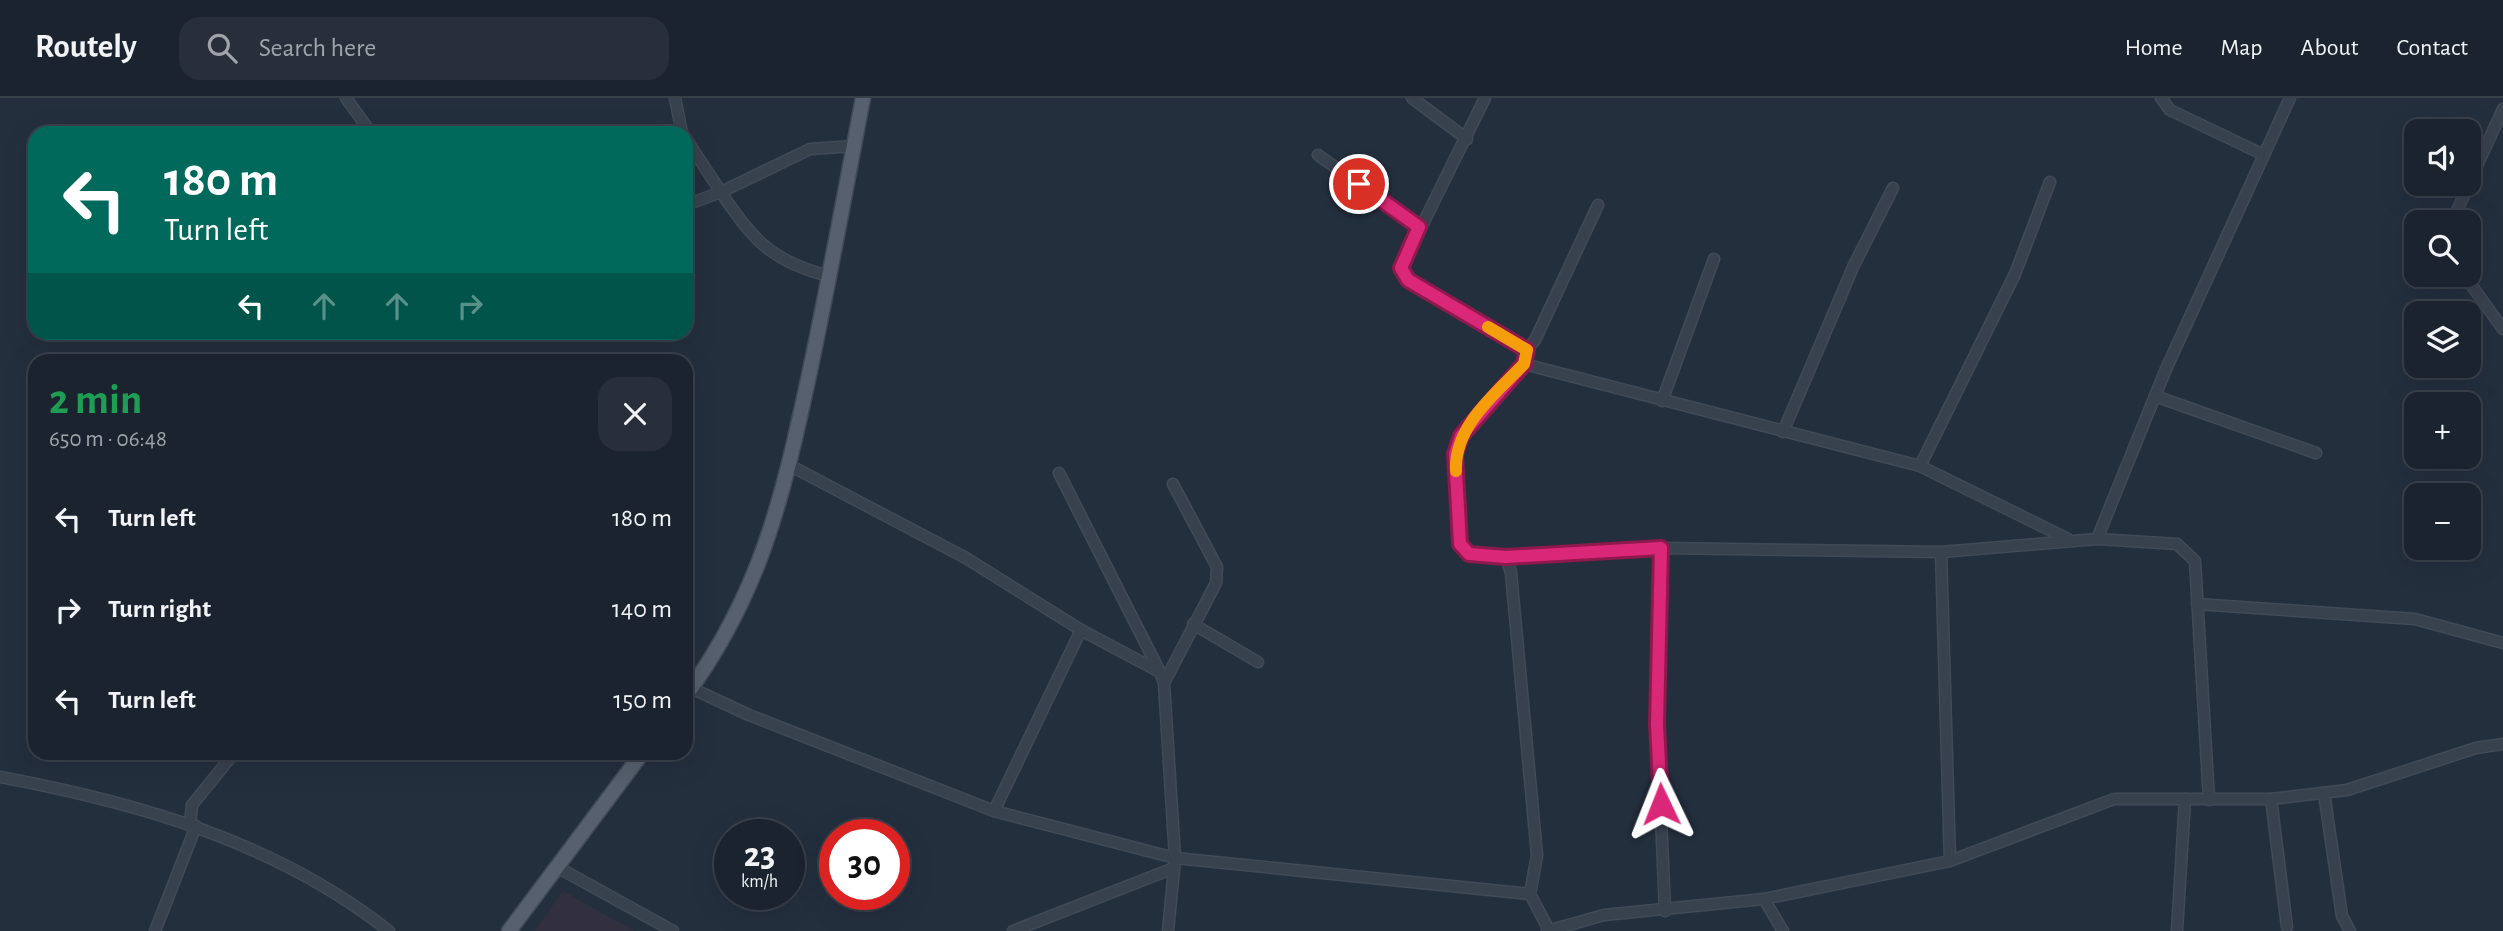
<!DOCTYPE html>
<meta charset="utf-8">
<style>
:root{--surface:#1b232e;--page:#282f3a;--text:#f1f3f6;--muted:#a0a4aa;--line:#39404a}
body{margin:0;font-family:"Alegreya Sans",sans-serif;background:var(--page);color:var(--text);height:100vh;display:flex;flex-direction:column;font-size:26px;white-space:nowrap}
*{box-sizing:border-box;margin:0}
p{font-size:23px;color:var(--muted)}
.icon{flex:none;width:38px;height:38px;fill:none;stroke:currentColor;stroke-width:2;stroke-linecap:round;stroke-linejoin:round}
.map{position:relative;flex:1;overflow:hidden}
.panel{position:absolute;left:28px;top:256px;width:665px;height:406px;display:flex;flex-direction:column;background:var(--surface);border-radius:21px;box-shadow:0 7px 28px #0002,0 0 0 2px var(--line)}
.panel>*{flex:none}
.banner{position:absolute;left:28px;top:28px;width:665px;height:214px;border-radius:21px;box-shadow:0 7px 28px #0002,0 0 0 2px var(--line);background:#00695c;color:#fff;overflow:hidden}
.fabs{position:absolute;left:2404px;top:21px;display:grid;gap:14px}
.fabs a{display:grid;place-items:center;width:77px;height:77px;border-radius:14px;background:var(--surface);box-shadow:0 7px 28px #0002,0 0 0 2px var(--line);font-size:35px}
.speed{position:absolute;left:714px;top:721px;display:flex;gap:14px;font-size:35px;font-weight:700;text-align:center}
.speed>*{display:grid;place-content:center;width:91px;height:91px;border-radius:50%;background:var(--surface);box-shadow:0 7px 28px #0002,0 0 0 2px var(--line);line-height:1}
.speed small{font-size:18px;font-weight:400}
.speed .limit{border:10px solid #d22;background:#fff;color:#111}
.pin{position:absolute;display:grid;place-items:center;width:60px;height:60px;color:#fff;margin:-30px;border:4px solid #fff;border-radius:50%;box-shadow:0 2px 7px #0007}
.me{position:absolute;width:77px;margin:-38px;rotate:358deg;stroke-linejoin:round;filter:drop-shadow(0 0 5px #0008)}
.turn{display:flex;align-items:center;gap:24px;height:147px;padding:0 21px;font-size:32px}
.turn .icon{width:91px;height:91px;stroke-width:2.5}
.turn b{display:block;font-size:49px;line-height:60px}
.lanes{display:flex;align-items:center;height:66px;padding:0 21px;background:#0003;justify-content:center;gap:35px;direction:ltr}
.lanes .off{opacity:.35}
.round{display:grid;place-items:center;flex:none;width:74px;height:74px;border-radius:21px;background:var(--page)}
.headline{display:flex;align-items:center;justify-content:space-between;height:119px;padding:0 21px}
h1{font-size:42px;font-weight:700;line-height:52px;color:#1e9e55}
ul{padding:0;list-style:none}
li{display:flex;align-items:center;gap:21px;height:91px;padding:0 21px}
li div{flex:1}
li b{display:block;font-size:26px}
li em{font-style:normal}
header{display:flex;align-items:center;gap:42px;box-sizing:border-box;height:98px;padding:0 35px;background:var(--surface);border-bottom:2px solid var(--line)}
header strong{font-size:33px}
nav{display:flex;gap:38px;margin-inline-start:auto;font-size:24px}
.search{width:490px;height:63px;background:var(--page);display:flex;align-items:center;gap:18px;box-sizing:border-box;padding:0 24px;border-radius:21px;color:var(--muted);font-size:26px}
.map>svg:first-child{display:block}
</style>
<header>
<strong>Routely</strong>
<div class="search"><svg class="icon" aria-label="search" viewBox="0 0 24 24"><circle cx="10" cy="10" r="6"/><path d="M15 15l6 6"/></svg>Search here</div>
<nav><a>Home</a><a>Map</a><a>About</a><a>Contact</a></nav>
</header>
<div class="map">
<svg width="2503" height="833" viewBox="0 0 2503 833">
<rect width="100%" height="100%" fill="#242f3e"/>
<polygon fill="#32303f" points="563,793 634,833 535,833"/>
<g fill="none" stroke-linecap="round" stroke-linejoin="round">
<defs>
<g id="minor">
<polyline points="346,0 371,35"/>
<polyline points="675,0 682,35"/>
<polyline points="1412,0 1467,41"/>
<polyline points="1485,0 1401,170 1408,182 1527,252 1524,266 1920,368 2068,441"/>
<polyline points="2161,0 2170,12 2264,57"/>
<polyline points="686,41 721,94 810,51 854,48"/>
<polyline points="1318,57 1419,129"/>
<polyline points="2469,85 2503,11"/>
<path d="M686,107L721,94C752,142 773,164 829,178"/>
<polyline points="2452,124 2469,86"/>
<polyline points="2464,177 2503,231"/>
<polyline points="1527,252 1535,242 1598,107"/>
<polyline points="1524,266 1461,338 1455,356 1460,446 1469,456 1506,459 1511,475 1537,757 1530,796 1549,832"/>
<polyline points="2155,298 2316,355"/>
<polyline points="1662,303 1714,161"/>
<polyline points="1783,334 1854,167 1893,90"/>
<polyline points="789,367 966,460 1081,532 1160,574 1164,585"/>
<polyline points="1920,368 2015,176 2050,84"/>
<polyline points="1059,375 1160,574"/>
<polyline points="2097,441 2177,446 2195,463 2209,702"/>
<polyline points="1506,459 1661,450"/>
<polyline points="2197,506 2415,521 2503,545"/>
<polyline points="1193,526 1258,564"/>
<polyline points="691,590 749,617 994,713 1175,760 1530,796"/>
<path d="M0,679C139,705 276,744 389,833"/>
<polyline points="2324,695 2342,818 2350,833"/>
<polyline points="2271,701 2287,829"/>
<polyline points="994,713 1081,532"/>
<polyline points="190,726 192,707 235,654"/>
<polyline points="1950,763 1941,454 2097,441 2166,271 2290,0"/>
<polyline points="557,769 673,833"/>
<polyline points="1764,801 1783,833"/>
<polyline points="1665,813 1657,626 1661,450 1941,454"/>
<polyline points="155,833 196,728"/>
<polyline points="1013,833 1174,770"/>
<polyline points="1168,833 1175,760 1164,585 1216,485 1217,469 1173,386"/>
<polyline points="1547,833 1604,817 1764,801 1950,763 2114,701 2271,701 2347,692 2476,650 2503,646"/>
<polyline points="2177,833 2185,701"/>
</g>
<g id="major">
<path d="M686,597C760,496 782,402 808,282C828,189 845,94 863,0"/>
<polyline points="509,833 643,654"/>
</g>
</defs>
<use href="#minor" stroke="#414a57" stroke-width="13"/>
<use href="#major" stroke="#414a57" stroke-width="17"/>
<use href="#minor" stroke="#38414e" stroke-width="10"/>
<use href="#major" stroke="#56606e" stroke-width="14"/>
</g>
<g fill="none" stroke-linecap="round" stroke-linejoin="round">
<defs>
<polyline id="route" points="1359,86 1419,129 1401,170 1408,182 1527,252 1524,266 1461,338 1455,356 1460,446 1469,456 1506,459 1661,450 1657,626 1661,706"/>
</defs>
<use href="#route" stroke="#8e194d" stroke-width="18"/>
<use href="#route" stroke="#db2777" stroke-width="12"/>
<path stroke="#f59e0b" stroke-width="12" d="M1456,373C1454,328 1495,296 1524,266L1527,252L1488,229"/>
</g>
</svg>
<div class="fabs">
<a><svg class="icon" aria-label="sound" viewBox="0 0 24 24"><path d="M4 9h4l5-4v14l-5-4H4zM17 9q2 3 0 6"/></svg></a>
<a><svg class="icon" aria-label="search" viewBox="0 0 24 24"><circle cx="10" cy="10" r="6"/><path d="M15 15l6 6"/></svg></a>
<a><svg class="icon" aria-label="layers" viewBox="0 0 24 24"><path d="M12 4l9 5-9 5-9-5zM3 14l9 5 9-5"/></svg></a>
<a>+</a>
<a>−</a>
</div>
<div class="speed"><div>23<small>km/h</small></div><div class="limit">30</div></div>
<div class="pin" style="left:1359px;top:86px;background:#d93025"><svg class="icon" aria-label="arrive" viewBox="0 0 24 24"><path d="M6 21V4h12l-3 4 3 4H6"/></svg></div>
<svg class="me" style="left:1661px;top:706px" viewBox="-20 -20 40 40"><path d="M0-17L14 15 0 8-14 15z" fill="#db2777" stroke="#fff" stroke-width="4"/></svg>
<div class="banner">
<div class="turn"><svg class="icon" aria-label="left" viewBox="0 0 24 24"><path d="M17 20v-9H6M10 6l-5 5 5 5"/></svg><div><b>180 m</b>Turn left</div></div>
<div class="lanes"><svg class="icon" aria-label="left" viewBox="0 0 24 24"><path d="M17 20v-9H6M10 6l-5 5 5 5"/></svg><svg class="icon off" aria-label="ahead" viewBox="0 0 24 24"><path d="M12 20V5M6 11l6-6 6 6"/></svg><svg class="icon off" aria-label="ahead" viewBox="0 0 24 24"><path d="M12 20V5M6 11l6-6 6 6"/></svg><svg class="icon off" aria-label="right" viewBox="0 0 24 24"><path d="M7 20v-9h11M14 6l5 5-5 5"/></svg></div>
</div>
<section class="panel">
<div class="headline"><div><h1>2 min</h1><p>650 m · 06:48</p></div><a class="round"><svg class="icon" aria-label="close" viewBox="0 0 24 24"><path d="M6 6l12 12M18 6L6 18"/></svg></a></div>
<ul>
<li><svg class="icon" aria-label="left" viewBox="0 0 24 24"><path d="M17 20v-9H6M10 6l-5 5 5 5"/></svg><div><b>Turn left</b></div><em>180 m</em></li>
<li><svg class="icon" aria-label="right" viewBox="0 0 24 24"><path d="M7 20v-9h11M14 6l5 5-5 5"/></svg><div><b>Turn right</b></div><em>140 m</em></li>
<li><svg class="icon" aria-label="left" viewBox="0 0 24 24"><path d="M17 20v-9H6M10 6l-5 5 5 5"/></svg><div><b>Turn left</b></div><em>150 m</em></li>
</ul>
</section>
</div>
